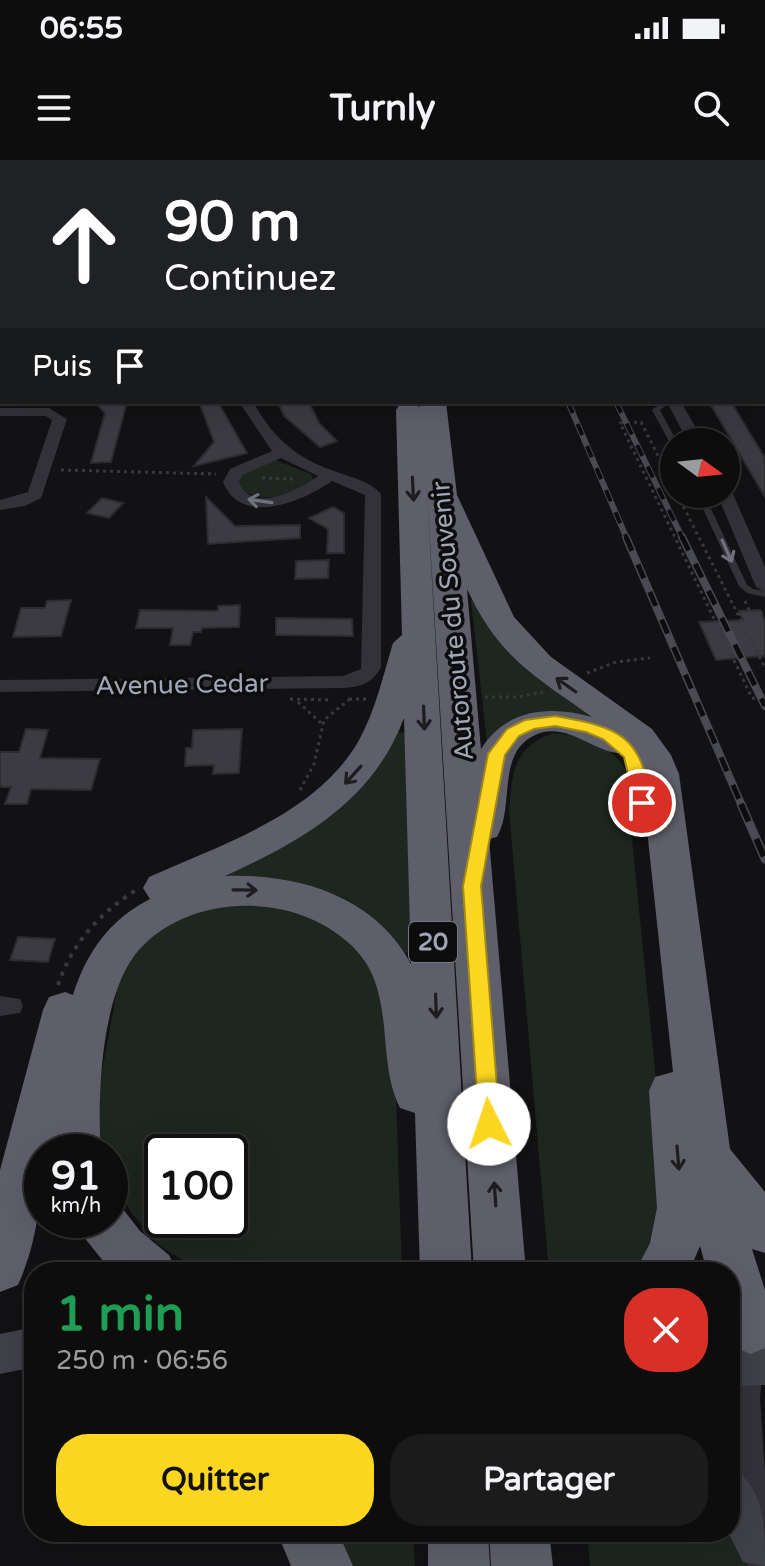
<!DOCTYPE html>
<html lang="fr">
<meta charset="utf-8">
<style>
:root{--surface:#0e0d0e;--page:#1c1b1c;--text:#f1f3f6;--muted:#9b9c9e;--line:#2e2d2e;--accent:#fcd620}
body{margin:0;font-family:"Varela Round",sans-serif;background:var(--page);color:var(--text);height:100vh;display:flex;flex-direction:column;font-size:30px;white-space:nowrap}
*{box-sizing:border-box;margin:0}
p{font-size:26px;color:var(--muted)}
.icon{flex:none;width:44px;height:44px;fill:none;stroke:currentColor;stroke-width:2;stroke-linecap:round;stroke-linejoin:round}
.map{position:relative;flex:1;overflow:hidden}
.drawer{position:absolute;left:24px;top:1102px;width:716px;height:280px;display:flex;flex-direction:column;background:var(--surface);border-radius:32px;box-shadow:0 8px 32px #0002,0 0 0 2px var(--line)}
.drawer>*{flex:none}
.hud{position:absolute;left:0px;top:0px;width:766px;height:244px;box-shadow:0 8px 32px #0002,0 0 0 2px var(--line);background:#202124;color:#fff;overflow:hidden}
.needle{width:52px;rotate:105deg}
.controls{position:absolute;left:660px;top:268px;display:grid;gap:16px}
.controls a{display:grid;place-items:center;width:80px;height:80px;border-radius:50%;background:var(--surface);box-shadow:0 8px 32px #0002,0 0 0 2px var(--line);font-size:40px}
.speed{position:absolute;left:24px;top:974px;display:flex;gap:16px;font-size:40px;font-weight:700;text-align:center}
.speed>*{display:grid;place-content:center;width:104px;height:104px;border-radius:50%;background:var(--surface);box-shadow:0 8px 32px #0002,0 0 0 2px var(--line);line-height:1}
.speed small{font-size:20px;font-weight:400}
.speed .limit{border:4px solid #111;border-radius:12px;background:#fff;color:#111}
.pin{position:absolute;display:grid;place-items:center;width:68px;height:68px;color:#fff;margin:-34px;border:4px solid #fff;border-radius:50%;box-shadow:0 2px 8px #0007}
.me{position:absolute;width:88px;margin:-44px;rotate:356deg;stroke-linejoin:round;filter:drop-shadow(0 0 6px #0008)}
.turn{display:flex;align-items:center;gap:28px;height:168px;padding:0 32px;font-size:36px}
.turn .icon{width:104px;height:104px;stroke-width:2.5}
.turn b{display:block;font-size:56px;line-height:68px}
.then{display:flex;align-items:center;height:76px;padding:0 32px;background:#0003;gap:16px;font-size:30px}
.round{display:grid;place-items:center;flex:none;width:84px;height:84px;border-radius:32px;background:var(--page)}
.headline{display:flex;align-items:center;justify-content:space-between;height:136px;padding:0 32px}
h1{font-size:48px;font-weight:700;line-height:60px;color:#1e9e55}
.primary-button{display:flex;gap:16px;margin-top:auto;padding:16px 32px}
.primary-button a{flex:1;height:92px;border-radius:32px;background:var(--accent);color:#111;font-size:32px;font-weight:700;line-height:92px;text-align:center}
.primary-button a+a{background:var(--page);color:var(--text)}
.status{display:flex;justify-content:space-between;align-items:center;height:56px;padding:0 40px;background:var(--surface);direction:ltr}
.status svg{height:22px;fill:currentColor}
header{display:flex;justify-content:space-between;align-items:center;height:104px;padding:0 32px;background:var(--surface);font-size:36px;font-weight:700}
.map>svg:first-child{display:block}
</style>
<div class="status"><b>06:55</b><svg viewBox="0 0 49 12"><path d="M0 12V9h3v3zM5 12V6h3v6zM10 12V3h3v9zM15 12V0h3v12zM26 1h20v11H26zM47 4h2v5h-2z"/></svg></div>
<header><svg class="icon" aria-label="menu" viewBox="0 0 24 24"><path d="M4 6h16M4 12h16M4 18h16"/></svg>Turnly<svg class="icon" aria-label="search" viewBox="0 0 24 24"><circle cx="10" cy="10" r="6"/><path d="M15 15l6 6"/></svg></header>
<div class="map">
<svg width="765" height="1406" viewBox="0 0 765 1406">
<rect width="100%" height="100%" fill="#121113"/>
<g fill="#1e2620" fill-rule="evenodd">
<path d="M275,300L311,314L314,320C292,336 261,347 238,326L241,313Z"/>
<polygon points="475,437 595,554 590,560 558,555 488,592 471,440"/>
<polygon points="395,572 410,573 416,790 403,794 218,717"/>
<path d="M552,573C583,575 609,583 625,609L665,1011L654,1083L633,1110L627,1112H549L509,650C513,611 512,590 552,573Z"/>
<path d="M259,740L316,756L368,795L393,848L402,1112H208L191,1105L158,1085L131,1052L110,1016V992H100L95,949L122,803L170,757ZM162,992H230V1060H162Z"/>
<polygon points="338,1372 413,1372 415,1406 352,1406"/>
<polygon points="587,1372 730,1372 750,1406 590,1406"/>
</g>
<g fill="#3c3b41" stroke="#2c2b2f" stroke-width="2">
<polygon points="95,242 127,242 111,302 91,303 105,253"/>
<polygon points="199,242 218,242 247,293 194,306 214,282"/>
<polygon points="278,242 309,242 319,263 337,281 320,287 284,256"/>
<polygon points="709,242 731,242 765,298 765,337"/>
<polygon points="206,337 235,366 300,365 300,378 208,384"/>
<polygon points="102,338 123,343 109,358 87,353"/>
<polygon points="333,347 344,353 344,393 327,393 328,369 309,358"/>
<polygon points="329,400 328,418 295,419 296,401"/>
<polygon points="71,440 61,476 13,477 21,448 45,448 47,441"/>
<polygon points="240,445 239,467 202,468 201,472 193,472 190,485 170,485 173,468 136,468 140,450 218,451 218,446"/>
<polygon points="760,450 765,461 765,496 716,500 699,462 743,460 739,451"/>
<polygon points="276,458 352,459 353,476 276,475"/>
<polygon points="26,569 48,570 40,598 100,599 91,630 31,629 27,644 5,644 11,627 0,627 0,592 19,592"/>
<polygon points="242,569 239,613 213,614 214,605 185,606 186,588 192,588 193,570"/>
<polygon points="18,777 55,779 48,802 10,800"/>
</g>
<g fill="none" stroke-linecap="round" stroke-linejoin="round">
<g stroke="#38393f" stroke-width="3" stroke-dasharray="3 4" stroke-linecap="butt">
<polyline points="664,291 674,310"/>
<polyline points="61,310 216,314"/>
<polyline points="262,318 293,319"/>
<polyline points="674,327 641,262 620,263 752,538 765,539"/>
<polyline points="677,334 765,508"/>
<polyline points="745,441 752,457"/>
<polyline points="739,454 764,453"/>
<polyline points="587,513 616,502 650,498"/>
<polyline points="485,537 519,537 543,532"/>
<polyline points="290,539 332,540"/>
<polyline points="349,539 368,539"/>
<polyline points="298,542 321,563"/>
<polyline points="300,630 314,604 324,560 351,538"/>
</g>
<path stroke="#38393f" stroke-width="4" stroke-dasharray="4 6" stroke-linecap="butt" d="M58,825C72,783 99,754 136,730"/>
<g fill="#323238" fill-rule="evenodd">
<polygon points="662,242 670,242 660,250 677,282 674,282 674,285 670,283 652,250"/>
<polygon points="696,334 704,334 747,425 753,429 765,431 765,437 747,433 739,426"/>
</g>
<g fill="#323238" fill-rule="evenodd">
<polygon points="531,0 541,0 542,2 532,2"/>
<polygon points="0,7 2,7 0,14"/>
<rect x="764" y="46" width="1" height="6"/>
<rect x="0" y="52" width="2" height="6"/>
<rect x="764" y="93" width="1" height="8"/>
<polygon points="0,122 2,123 2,131 0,130"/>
<rect x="764" y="148" width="1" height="10"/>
<polygon points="0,164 2,165 2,173 0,172"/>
<rect x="764" y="210" width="1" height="8"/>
<path d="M239,242H253C274,279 297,299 337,312C353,318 370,321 381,334V507C373,523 361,527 343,528L0,532V520L343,516L361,509L365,335L332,321C304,341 241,368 223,322L230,309L272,291ZM281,298L318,316C299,330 252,355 239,322L242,315Z"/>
<polygon points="667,242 681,242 704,282 688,282"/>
<polygon points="0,248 49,248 67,259 41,338 25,346 0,350 0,340 28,332 52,260 46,256 0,256"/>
<polygon points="726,329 733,334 765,407 765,432 756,427 717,334 726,334"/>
<polygon points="0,836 20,839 23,846 20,853 0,856"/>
</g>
<polygon fill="#323238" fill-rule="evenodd" points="746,1174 759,1179 764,1191 760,1238 765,1312 765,1406 748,1406 730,1334 730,1187 733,1179"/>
<g fill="#404148" fill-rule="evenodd">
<polygon points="34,1167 34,1207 0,1214 0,1174"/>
<polygon points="765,1185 765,1225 730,1226 730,1186"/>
<path d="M730,1308C765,1324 765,1370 765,1406L743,1402L728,1372Z"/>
</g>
<g fill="#5e5f6a" fill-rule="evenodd">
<polygon points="351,0 369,0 371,2 351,2"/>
<polygon points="390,0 408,0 410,2 390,2"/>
<path d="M409,242L420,247V242H446L457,335L514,457L551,497L652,569L671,595L679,614L730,989L765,1032V1093L752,1089L765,1130V1188L750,1194L730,1184V1112H707L700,1086L689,1112H635L650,1083L657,1048L649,931L655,917L673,912L641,614L631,592C599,601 571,559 535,575C496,593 515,646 497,677L489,679L526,1112H474L426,316L472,1112H420L415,953L400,948C374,895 399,829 350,784C319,756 279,744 238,746C197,748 153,766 130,802C101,848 97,940 101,992H42C42,1038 37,1083 18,1125L0,1132V1010L43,850L49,837L65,832L73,835C86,793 110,759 150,739L143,728L149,717C222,684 315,655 358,582C375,552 383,516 393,483L402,475L396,250L400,244ZM467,429C499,498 534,515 592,557C549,545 506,549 481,589ZM404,558L411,804C375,736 297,713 225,716C302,681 373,641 404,558Z"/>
<polygon points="110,1040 119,1044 140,1071 169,1095 177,1112 112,1112 83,1076 76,1060 110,1060"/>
<polygon points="277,1372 338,1372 353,1406 291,1406"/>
<polygon points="428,1372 488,1372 490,1406 428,1406"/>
<polygon points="489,1372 549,1372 553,1406 491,1406"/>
</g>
<defs>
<g id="rail-far2">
<polyline points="568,242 627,379"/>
<polyline points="616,242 683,379"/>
</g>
<g id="rail-far1">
<polyline points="626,377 742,646"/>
<polyline points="682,377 765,546"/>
</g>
<polyline id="rail" points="741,644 765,699"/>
</defs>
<use href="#rail-far2" stroke="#494a52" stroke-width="6"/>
<use href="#rail-far1" stroke="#494a52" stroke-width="8"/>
<use href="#rail" stroke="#494a52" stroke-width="9"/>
<use href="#rail-far2" stroke="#0d0d0e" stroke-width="4" stroke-dasharray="12" stroke-linecap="butt"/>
<use href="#rail-far1" stroke="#0d0d0e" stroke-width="5" stroke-dasharray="15" stroke-linecap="butt"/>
<use href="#rail" stroke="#0d0d0e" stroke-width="6" stroke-dasharray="19" stroke-linecap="butt"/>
</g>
<defs><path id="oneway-shaft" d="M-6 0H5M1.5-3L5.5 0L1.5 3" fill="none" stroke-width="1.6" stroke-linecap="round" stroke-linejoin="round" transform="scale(2)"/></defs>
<g stroke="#1d1d20">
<use href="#oneway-shaft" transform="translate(413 329) rotate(87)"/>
<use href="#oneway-shaft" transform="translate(566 525) rotate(-145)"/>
<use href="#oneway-shaft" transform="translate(424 558) rotate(88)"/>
<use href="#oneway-shaft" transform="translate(353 615) rotate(132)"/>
<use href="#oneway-shaft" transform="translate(245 730) rotate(1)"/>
<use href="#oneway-shaft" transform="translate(436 846) rotate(88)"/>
<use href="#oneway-shaft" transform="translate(678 998) rotate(85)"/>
<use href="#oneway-shaft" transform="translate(495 1034) rotate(-94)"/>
</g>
<g stroke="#70717d">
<use href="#oneway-shaft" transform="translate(260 341) rotate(-172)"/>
<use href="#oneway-shaft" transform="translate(727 391) rotate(66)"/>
</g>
<path fill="#fcd620" stroke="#a48b15" stroke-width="2" d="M555,556C619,567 642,575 651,643L649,647H636L624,597L603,579L586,572L555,566L534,569L519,576L505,595L481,726L500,964L497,970H482L479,964L463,726L488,594L507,569L525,560Z"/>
<g text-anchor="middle" stroke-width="7" stroke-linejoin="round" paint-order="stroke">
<rect fill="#0d0d0e" stroke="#757783" stroke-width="2" x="409" y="762" width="48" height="40" rx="6"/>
<g font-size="24" font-weight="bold" fill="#a2a5b5">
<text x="433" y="790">20</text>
</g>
<g font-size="26" fill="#a2a5b5" stroke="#0d0d0e">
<text transform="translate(452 461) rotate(-95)" y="9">Autoroute du Souvenir</text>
<text transform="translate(182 524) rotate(-1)" y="9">Avenue Cedar</text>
</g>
</g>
</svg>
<div class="controls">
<a><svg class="needle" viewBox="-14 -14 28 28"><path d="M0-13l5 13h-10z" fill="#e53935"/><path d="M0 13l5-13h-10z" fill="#9b9c9e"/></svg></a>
</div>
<div class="speed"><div>91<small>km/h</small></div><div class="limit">100</div></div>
<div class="pin" style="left:642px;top:643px;background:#d93025"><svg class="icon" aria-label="arrive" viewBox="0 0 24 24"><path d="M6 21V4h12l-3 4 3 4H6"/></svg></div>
<svg class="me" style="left:489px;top:964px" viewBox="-20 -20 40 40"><circle r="19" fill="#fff"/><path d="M0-13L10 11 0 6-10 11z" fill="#fcd620"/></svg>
<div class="hud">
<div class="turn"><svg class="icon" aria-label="ahead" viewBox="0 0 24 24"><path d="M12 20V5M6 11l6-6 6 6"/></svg><div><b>90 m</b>Continuez</div></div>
<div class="then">Puis<svg class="icon" aria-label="arrive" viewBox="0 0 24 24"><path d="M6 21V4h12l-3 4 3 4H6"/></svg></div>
</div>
<section class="drawer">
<div class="headline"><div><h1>1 min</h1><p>250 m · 06:56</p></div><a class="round" style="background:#d93025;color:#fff"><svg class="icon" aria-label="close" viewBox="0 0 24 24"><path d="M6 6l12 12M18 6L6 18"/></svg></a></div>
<div class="primary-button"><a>Quitter</a><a>Partager</a></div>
</section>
</div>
